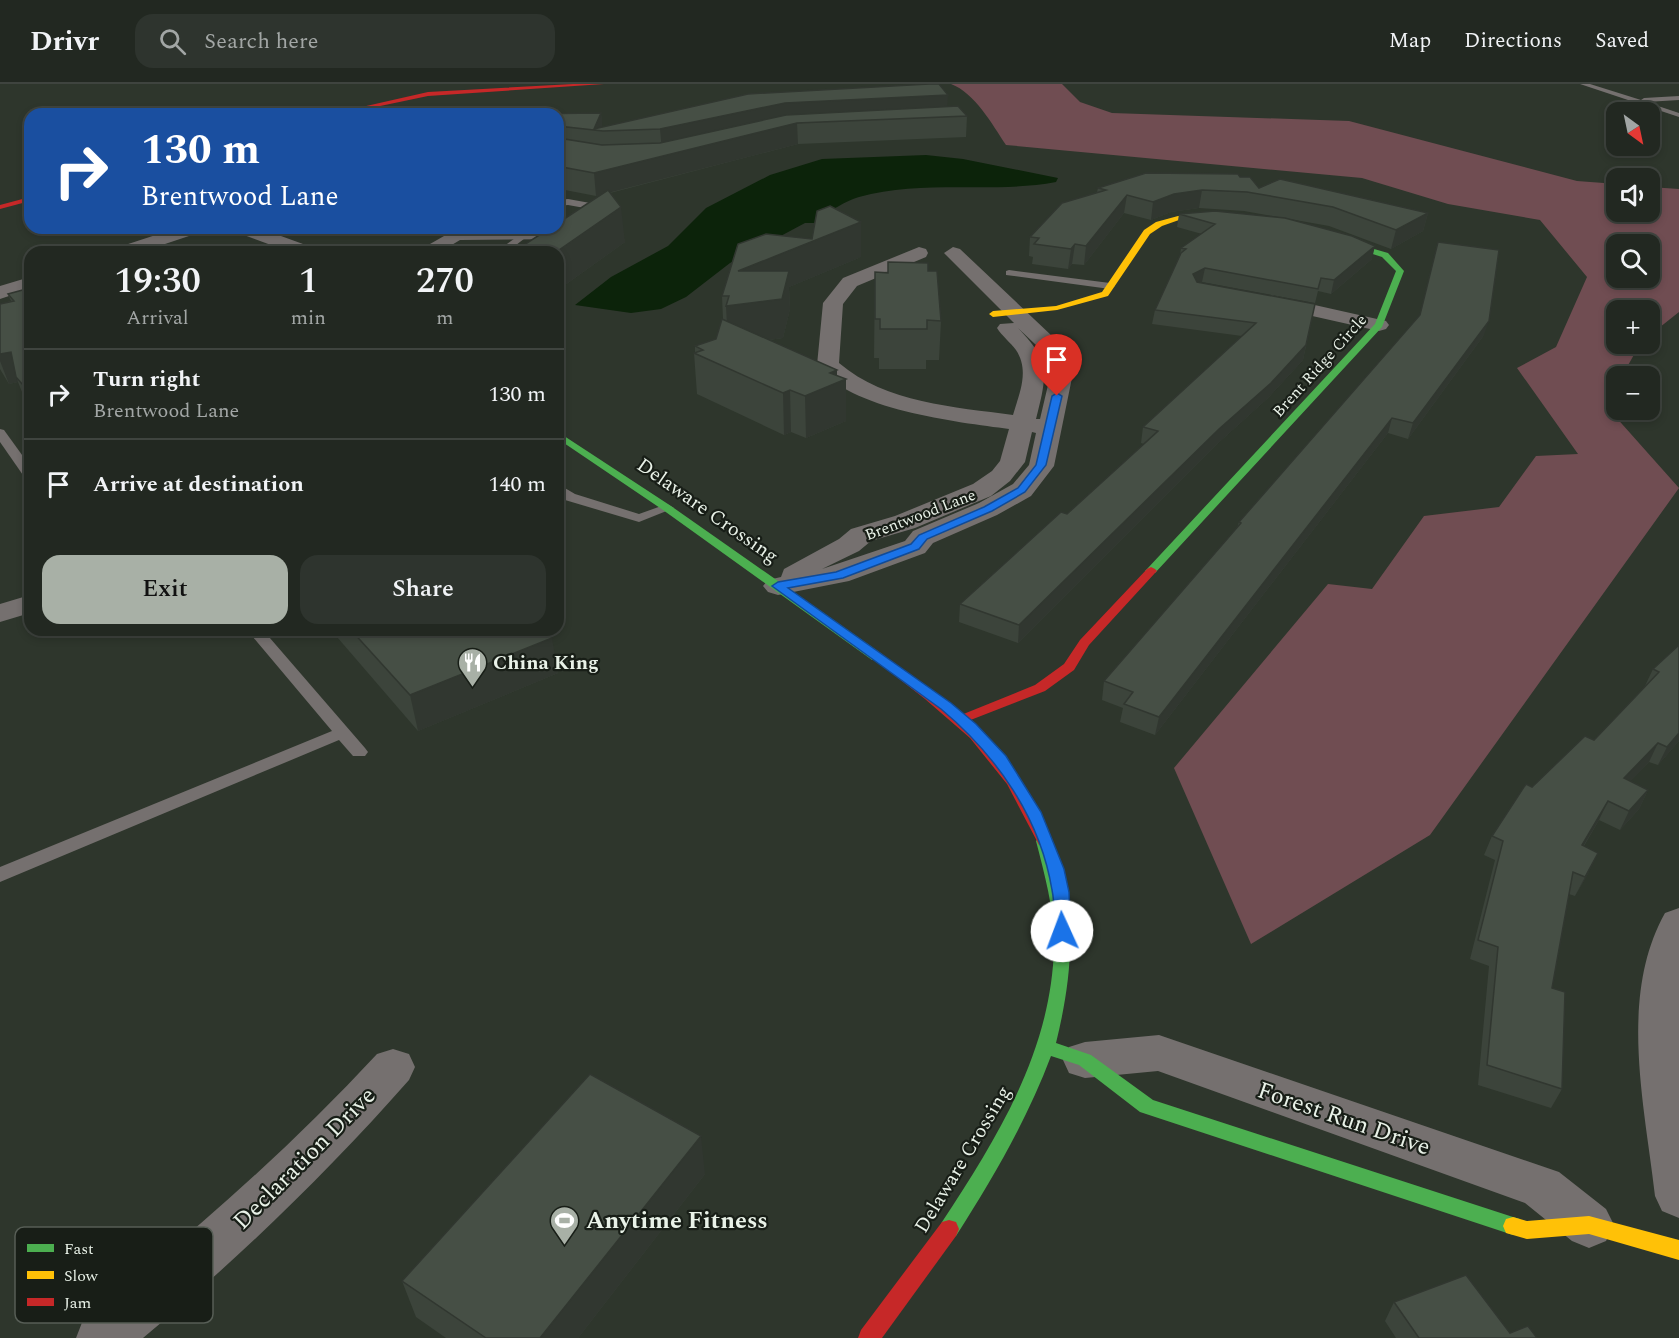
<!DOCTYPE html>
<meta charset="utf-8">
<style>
:root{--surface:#222821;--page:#2e342e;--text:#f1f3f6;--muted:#a2a6a5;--line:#3f443f;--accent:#a8b0a6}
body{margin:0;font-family:Spectral,serif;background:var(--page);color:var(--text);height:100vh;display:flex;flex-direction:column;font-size:22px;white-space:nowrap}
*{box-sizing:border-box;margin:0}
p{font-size:20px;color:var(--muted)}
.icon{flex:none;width:33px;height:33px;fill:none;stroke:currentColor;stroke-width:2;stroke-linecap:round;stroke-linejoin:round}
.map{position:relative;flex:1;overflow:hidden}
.details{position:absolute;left:24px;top:162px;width:540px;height:390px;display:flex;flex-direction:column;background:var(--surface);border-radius:18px;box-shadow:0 3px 9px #0003,0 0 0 2px var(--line)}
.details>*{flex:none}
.top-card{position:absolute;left:24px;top:24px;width:540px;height:126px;border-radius:18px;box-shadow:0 3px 9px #0003,0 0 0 2px var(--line);background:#1a4fa0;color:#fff;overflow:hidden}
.needle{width:39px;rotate:147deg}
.controls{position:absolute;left:1606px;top:18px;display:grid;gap:12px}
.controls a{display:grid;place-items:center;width:54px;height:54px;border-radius:12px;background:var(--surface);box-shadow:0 3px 9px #0003,0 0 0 2px var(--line);font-size:30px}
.pin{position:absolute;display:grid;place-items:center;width:51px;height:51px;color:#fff;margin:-62px -26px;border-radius:50% 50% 50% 0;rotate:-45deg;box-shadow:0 0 6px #0007}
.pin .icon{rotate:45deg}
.me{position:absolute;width:66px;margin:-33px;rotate:358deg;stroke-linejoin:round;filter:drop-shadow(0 0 4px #0008)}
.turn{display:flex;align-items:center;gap:21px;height:126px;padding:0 18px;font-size:27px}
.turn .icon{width:78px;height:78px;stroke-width:2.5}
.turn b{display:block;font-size:42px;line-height:51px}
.eta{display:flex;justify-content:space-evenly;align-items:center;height:102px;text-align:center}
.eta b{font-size:36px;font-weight:600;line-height:42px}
.primary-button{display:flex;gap:12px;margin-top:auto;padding:12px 18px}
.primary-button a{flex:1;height:69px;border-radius:18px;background:var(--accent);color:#111;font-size:24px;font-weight:600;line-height:69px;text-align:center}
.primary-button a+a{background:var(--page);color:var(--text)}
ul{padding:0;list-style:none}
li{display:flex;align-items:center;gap:18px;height:90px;padding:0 18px;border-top:2px solid var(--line)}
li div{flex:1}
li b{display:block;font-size:22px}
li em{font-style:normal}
header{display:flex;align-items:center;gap:36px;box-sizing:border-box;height:84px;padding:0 30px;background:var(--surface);border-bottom:2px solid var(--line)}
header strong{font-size:28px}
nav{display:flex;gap:33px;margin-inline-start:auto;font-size:21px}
.search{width:420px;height:54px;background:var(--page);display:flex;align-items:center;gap:15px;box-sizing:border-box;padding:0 21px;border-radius:18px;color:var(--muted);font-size:22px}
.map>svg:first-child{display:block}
</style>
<header>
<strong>Drivr</strong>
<div class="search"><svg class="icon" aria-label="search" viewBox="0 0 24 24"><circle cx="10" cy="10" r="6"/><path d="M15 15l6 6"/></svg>Search here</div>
<nav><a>Map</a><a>Directions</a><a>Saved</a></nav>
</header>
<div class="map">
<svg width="1679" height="1254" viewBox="0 0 1679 1254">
<rect width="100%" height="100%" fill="#2e362c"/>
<path fill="#704d52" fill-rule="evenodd" d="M951,0H1062L1080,18L1112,29L1349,37L1577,97L1617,100V128H1650V103L1679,105V228L1650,251V226H1617V260H1640L1622,292H1617V302L1606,322L1679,404L1430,751L1251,860L1174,684L1328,500L1372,505L1424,432L1499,423L1536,372L1578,370L1517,284L1556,263L1587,193L1540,136L1448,120L1362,94L1006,61C992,40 975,9 951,0ZM1617,160H1650V194H1617Z"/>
<path fill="#0c230a" d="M926,71L963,75L1058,94L1056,98C992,110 923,95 859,113C845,117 831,127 818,134L824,139H805L730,179L686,213L661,225L631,229L575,221L611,193L668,162L706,124L770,91L822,75Z"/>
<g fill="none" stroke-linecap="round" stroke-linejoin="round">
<g fill="#75706f" fill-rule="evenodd">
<polygon points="1580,0 1590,0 1641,16 1644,14 1679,12 1679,16 1646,18 1679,29 1679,33"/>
<polygon points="568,115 607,122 611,125 607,128 568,121 558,122 558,116"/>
<polygon points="522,149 529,151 507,168 496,168"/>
<polygon points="1009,186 1110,199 1115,202 1110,205 1006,191 1006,187"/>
<polygon points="0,345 4,346 30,382 30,395 25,394 0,358"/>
<polygon points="558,400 575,410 639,430 667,420 674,424 639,438 565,416 558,410"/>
<polygon points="247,546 263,546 365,664 368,668 365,672 353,672 339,656 0,798 0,783 332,647"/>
</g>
<g fill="#75706f" fill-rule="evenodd">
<polygon points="177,144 204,144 201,148 141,168 114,168 116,164"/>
<polygon points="233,144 259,144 314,164 316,168 290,168 236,148"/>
<polygon points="447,144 569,145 578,150 569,155 460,156 440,168 416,168 444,152"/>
<path d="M919,163L926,165L928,169L926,173L857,202L843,220L839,279C886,319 955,323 1013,331C1019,310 1030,287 1016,266C1010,258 1002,252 997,244L1000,240L1014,239L944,169L953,163L960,165L1052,252L1074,284L1054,382L1031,412L997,431L933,459L925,469L849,497L778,511L768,508L763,502L768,496L781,493L784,485L839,455L851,445L895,432L973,400L992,387L1000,377L1009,345C958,338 848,326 817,281L823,219L843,194ZM1018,244L1036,261L1052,284L1040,335H1036C1047,291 1051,278 1018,244ZM1032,348L1036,349L1029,381L1013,400L979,419L913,447L905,457L822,485L859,467L871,457L915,444L991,412L1010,397L1025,378Z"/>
<polygon points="30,193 30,205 0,215 0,202"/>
<polygon points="1270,211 1386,237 1389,241 1386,245 1379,247 1263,221 1260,217 1263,213"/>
<polygon points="30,511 30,529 0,538 0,520"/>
<path d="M1679,824V1134L1662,1127L1655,1112C1645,1022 1618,913 1665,829Z"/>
<polygon points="1159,951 1559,1088 1606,1125 1614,1141 1606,1157 1589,1164 1572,1157 1525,1119 1158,987 1085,994 1069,989 1063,976 1069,963 1085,958"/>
<path d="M393,965L409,970L415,983L409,996C327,1089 238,1175 143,1254H76L83,1236C188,1154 287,1067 377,970Z"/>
</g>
<g fill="#4caf50" fill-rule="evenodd">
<polygon points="1329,152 1388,169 1404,187 1382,243 1155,489 1147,489 1145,487 1147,485 1375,240 1396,187 1382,173 1329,156"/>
<polygon points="558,348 671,422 882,570 883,573 882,576 872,576 663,426 558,355"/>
<path d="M1044,752L1049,753L1052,757C1056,775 1063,793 1066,811C1075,861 1068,910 1056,959L1091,971L1153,1016L1513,1133L1520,1135L1523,1142L1520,1149L1513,1151L1140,1028L1079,981L1051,972C1027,1036 993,1094 956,1152L949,1154L942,1152L939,1145L942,1138C997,1054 1051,968 1054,864C1055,828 1045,792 1036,757L1039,753Z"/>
</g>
<g fill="#ffc107" fill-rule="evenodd">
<polygon points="1223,130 1227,132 1226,134 1179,136 1162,142 1150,150 1108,212 1057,226 993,233 989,230 993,227 1056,222 1102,208 1144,146 1156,138 1178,132"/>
<polygon points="1589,1132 1679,1156 1679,1176 1589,1150 1527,1155 1506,1149 1503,1142 1506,1135 1513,1133 1527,1137"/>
</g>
<g fill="#c62828" fill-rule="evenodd">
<polygon points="573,0 604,0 428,12 342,30 331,30 428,8"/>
<polygon points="30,113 30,117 0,125 0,121"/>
<path d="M1151,483L1155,485L1157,487L1155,489L1089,561L1074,586L1045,607L968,637C1006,672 1030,712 1052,757L1049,761H1039L1007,700L970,654L925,615L871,573L872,570H882L961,631L1035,601L1064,580L1080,556L1147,485Z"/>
<polygon points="949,1136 956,1138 959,1145 956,1152 882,1254 858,1254 861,1246 942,1138"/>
</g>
</g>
<g fill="#3c443b">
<polygon points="948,22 967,32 966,53 798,60 610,109 625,158 558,206 558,168 600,111 596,112 565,106 558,107 558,42 601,29 602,43"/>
<polygon points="1240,93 1259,104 1428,129 1423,147 1391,165 1329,142 1244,127 1199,124 1171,128 1151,136 1124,129 1084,181 1072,180 1068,185 1032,180 1033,173 1029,172 1030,153 1097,108 1098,104"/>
<polygon points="1179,130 1372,175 1331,210 1318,207 1315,219 1202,198 1200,199 1315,220 1303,276 1268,314 1216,361 1018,559 959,538 960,520 1067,430 1144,360 1141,359 1143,343 1242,252 1152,240 1155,226 1180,172 1181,164 1202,150 1177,143"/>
<polygon points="386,144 424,144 424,146 393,151"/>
<polygon points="861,173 789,203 790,225 783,254 769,256 837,292 846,337 806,354 791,348 784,351 697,310 694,269 695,269 695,262 716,255 723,235 722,212"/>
<polygon points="928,187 941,237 939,276 926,276 926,285 879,285 879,274 874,274 875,188"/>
<polygon points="30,204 30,325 28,323 18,298 9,300 0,285 0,220 11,217 8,210"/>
<polygon points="1484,251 1408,355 1388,349 1155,651 1120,638 1123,624 1102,616 1104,597 1237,444 1239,438"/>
<polygon points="331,546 544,546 558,589 418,647"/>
<polygon points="1679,561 1679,657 1658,681 1649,678 1630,697 1648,706 1639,725 1620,746 1599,736 1584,762 1589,788 1575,812 1569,810 1552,904 1562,1005 1551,1024 1478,1001 1489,882 1470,875 1495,776 1484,771 1492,752 1532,703 1594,656 1644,604 1653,585"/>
<polygon points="705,1090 578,1254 446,1254 416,1233 402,1197"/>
<polygon points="1394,1218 1510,1249 1537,1254 1396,1254 1385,1237"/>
</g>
<g fill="#313730">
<polygon points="948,11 947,31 786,40 662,67 660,45 785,19"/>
<polygon points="601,29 603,47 594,45"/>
<polygon points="797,39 798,60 596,112 594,89"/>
<polygon points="558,83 562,83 565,106 558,107"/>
<polygon points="1202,106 1199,124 1171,128 1151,136 1153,118 1174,110"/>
<polygon points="1127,111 1124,129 1084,181 1086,162"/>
<polygon points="621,123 625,158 558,206 558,168 556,168"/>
<polygon points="1428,129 1423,147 1391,165 1396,146"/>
<polygon points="861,138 861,173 789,203 790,225 783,254 728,261 726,222 738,187"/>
<polygon points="391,144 424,144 424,146 393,151"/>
<polygon points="1075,160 1072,180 1068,185 1071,165"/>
<polygon points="1375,162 1372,175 1331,210 1334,196"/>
<polygon points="1205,184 1202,198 1191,204 1193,190"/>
<polygon points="1489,237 1484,251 1408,355 1413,339"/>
<polygon points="1306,261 1303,276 1268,314 1216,361 1018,559 1019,541 1219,345"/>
<polygon points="11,268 18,298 9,300 0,277 0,270"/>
<polygon points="837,286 837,299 846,295 846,337 806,354 805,312 830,289"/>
<polygon points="790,306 791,348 784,351 783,309"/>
<polygon points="1392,334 1388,349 1155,651 1159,633"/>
<polygon points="552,554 558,589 418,647 410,611"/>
<polygon points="1679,649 1679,657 1658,681 1667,663"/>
<polygon points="1658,659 1649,678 1615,714 1624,694"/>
<polygon points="1648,706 1639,725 1620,746 1629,727"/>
<polygon points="1608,717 1599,736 1572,781 1582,761"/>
<polygon points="1598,769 1589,788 1575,812 1585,793"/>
<polygon points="701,1052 705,1090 578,1254 540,1254"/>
</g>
<g fill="#464f45" stroke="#313730" stroke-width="1.5">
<polygon points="929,0 939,0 948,11 785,19 660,45 603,47 558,42 558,30 515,30 601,29 594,45 748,10"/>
<polygon points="958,22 967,32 797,39 594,89 562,83 558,83 558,54 602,61 660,59 786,31"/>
<polygon points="1146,89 1238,90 1240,93 1250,93 1259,104 1280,95 1428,129 1396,146 1333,123 1247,108 1202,106 1174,110 1153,118 1127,111 1086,162 1075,160 1071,165 1034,160 1039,154 1030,153 1062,119 1106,106 1098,104"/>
<polygon points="608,106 621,123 556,168 513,168 550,144 558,144 558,139"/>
<polygon points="830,122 861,138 738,187 789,187 782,215 726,222 729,212 722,212 738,160 766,150 812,155 817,127"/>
<polygon points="1215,127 1285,134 1352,152 1375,162 1334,196 1321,194 1318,205 1205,184 1193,190 1197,198 1315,220 1306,261 1271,299 1219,345 1019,541 960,520 1061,428 1067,430 1158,347 1143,343 1256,239 1155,226 1181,169 1186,165 1181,164 1215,140 1179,130"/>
<polygon points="1438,158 1499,166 1489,237 1413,339 1392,334 1159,633 1124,620 1133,608 1104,597 1241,439 1239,438 1420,231"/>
<polygon points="888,178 928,179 928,187 937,187 941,237 927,236 927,245 880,245 880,235 875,235 875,188 888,189"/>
<polygon points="30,204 30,309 16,293 11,268 0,270 0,220 14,217 8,210"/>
<polygon points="722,235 837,286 830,289 846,295 805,312 790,306 783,309 694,269 703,266 695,262 716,255"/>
<polygon points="351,546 544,546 552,554 410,611"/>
<polygon points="1679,561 1679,649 1667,663 1658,659 1624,694 1648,706 1629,727 1608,717 1582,761 1598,769 1585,793 1573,788 1552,904 1565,908 1562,1005 1487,981 1498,863 1478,856 1503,757 1492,752 1526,700 1532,703 1585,652 1594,656 1659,588 1653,585"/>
<polygon points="590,990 701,1052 540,1254 486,1254 402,1197"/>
<polygon points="1466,1191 1510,1249 1528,1242 1537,1254 1419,1254 1394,1218"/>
</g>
<path fill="#1a73e8" stroke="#114b97" stroke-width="1.5" d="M1057,309L1062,312L1046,381L1025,408L992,427L927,455L919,465L843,494L788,504L951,619L976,640L1006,672L1041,728L1064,785L1069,808L1071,847L1062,853L1054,847C1054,833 1055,819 1052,806C1040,733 996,671 941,625L772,502L778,498L836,488L911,460L919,451L984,423L1018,404L1036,381L1052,312Z"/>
<defs>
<symbol id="restaurant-pin" viewBox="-11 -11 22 30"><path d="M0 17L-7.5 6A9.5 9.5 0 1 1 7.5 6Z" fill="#a8b0a6" stroke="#181e17"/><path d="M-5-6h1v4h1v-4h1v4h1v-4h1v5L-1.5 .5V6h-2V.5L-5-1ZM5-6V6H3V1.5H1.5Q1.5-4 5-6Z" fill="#fff"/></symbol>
<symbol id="stadium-pin" viewBox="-11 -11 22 30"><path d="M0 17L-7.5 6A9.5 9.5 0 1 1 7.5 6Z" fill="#a8b0a6" stroke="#181e17"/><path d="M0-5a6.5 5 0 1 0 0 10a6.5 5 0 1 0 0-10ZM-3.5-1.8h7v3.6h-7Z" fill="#fff"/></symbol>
</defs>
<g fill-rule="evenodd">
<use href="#restaurant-pin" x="456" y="562" width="33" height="45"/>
<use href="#stadium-pin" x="548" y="1120" width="33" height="45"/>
</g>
<g text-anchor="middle" stroke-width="4.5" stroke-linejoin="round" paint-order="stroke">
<g font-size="16" fill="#e9f2e8" stroke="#181e17">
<text transform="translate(1319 281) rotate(-48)" y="6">Brent Ridge Circle</text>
<text transform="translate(920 430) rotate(-21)" y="6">Brentwood Lane</text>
</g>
<g font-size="20" fill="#e9f2e8" stroke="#181e17">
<text transform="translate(708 426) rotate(35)" y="7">Delaware Crossing</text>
<text transform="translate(962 1075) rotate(-59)" y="7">Delaware Crossing</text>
</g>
<g font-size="20" font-weight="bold" fill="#e9f2e8" stroke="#181e17" text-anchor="start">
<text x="493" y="585">China King</text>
</g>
<g font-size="24" fill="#e9f2e8" stroke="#181e17">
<text transform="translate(1344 1034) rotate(19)" y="8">Forest Run Drive</text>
<text transform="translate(304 1074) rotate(-45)" y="8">Declaration Drive</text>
</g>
<g font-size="24" font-weight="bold" fill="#e9f2e8" stroke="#181e17" text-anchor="start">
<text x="586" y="1144">Anytime Fitness</text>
</g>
</g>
<rect x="15" y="1143" width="198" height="96" rx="9" fill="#181e17" stroke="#575e56" stroke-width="1.5"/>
<rect x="27" y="1160" width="27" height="8" fill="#4caf50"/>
<rect x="27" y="1187" width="27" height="8" fill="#ffc107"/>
<rect x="27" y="1214" width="27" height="8" fill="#c62828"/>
<g font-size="16" fill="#e9f2e8">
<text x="64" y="1170">Fast</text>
<text x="64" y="1197">Slow</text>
<text x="64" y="1224">Jam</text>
</g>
</svg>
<div class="controls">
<a><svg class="needle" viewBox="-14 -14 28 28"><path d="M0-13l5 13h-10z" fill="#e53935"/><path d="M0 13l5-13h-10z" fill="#a2a6a5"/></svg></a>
<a><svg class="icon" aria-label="sound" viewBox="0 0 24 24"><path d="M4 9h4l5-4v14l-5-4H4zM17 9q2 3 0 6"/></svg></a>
<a><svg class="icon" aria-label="search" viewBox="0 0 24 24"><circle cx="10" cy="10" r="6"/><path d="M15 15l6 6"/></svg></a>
<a>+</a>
<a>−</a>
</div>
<div class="pin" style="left:1057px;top:312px;background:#d93025"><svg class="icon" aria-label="arrive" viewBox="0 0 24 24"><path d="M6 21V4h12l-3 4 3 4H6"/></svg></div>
<svg class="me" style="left:1062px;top:847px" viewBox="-20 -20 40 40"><circle r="19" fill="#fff"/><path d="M0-13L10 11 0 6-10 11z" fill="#1a73e8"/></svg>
<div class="top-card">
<div class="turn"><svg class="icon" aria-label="right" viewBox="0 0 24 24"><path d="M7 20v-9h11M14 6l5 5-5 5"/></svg><div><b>130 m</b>Brentwood Lane</div></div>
</div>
<section class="details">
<div class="eta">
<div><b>19:30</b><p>Arrival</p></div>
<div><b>1</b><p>min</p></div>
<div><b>270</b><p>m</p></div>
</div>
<ul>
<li><svg class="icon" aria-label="right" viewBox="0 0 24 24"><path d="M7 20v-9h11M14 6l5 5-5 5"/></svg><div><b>Turn right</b><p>Brentwood Lane</p></div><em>130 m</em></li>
<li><svg class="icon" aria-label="arrive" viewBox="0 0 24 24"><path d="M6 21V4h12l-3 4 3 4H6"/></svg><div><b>Arrive at destination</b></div><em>140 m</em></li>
</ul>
<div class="primary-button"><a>Exit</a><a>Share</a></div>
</section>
</div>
